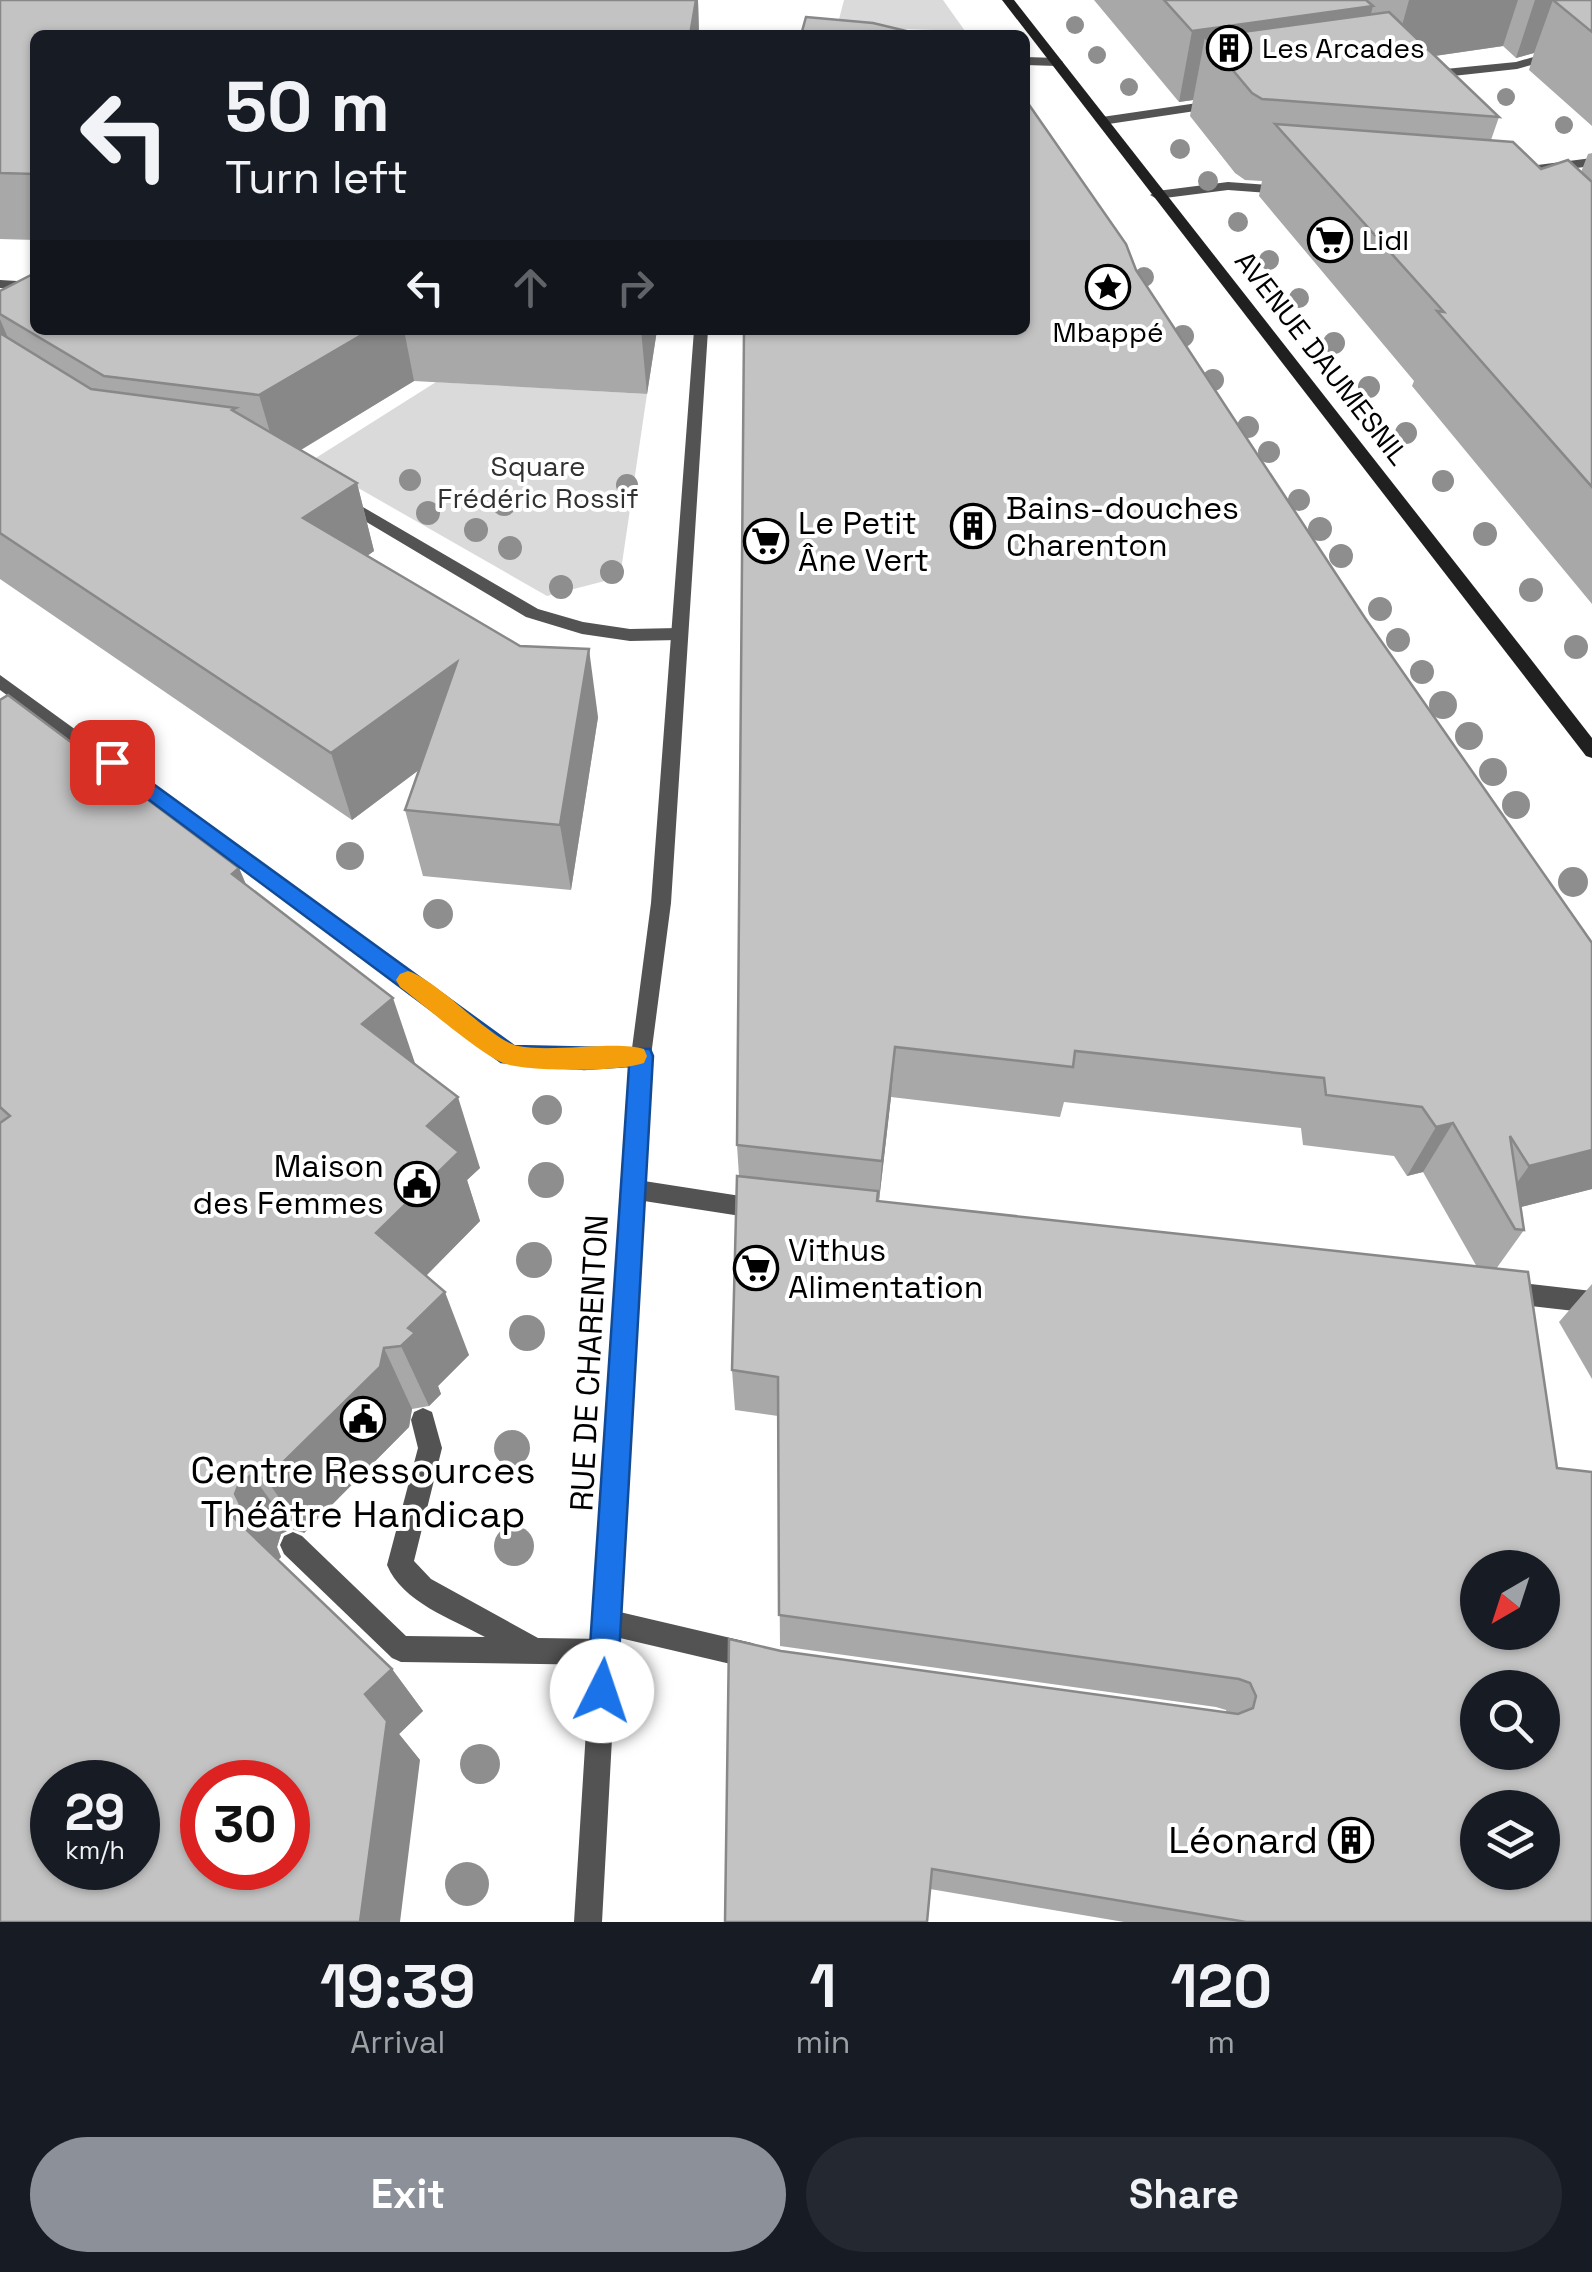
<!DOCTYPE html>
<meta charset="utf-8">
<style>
:root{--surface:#171b24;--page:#242831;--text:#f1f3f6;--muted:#9ea1a6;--accent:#8c9099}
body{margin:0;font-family:"Space Grotesk",sans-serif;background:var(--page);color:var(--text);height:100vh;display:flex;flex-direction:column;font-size:38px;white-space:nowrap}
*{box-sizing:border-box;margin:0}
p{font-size:32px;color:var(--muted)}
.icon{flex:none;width:55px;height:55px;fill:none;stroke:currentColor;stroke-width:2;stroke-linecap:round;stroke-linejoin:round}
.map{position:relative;height:1922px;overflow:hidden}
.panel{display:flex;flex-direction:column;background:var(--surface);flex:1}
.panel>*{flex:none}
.guide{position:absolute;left:30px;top:30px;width:1000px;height:305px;border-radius:15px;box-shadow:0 2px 8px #0004;background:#171b24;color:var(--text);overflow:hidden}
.needle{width:65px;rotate:219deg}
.fabs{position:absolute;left:1460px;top:1550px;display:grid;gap:20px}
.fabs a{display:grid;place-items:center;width:100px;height:100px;border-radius:50%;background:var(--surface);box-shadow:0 2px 8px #0004;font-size:50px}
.speed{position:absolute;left:30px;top:1760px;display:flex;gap:20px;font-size:50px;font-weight:700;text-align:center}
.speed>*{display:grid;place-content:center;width:130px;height:130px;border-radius:50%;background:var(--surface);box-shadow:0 2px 8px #0004;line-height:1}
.speed small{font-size:25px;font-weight:400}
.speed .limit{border:15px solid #d22;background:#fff;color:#111}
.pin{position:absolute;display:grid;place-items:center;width:85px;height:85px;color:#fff;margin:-42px;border-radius:20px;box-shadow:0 5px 15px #0006}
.me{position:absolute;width:110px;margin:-55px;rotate:4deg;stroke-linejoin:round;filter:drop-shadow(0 0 8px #0008)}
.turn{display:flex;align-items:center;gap:35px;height:210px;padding:0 30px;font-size:45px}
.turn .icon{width:130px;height:130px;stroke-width:2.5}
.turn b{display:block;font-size:70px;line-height:85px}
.lanes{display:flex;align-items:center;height:95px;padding:0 30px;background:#0003;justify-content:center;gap:50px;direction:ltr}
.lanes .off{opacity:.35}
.eta{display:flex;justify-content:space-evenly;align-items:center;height:170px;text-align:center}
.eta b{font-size:60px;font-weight:700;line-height:70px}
.primary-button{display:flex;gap:20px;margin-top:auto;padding:20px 30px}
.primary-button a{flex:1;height:115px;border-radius:60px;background:var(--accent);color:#fff;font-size:40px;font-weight:700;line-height:115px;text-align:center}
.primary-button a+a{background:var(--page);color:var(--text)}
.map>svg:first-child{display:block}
</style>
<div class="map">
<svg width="1592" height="1922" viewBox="0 0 1592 1922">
<rect width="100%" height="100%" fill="#fff"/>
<g fill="#dadada">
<polygon points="844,0 943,0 965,31 837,27"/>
<polygon points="436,382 647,394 620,577 547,596 311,461"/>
</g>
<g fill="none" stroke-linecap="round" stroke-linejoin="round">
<g fill="#535353" fill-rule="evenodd">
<polygon points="0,675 514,1047 584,1051 641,1047 648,1050 651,1056 648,1062 584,1069 503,1061 0,690"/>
<path d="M423,1408L432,1412L442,1448L414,1561L431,1579L538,1638L604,1639L613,1643L617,1652L613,1661L604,1665L401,1662L392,1658L284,1554L280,1545L284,1536L293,1532L302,1536L406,1636L485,1637C452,1619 402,1602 387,1565L418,1448L411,1420L414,1412Z"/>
<polygon points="607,1609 752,1643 761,1647 765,1656 761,1665 752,1669 607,1635 598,1631 594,1622 598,1613"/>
</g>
<g fill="#535353" fill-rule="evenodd">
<polygon points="1592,40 1592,48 1517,69 1425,79 1419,75 1425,71 1516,62"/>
<polygon points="1218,100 1222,101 1222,107 1102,125 1096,121 1102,117"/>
<polygon points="1228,182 1284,186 1291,190 1284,194 1228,190 1157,199 1150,195 1157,191"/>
<polygon points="0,280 35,282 35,290 0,288"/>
<polygon points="344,496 538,609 583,622 630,629 678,628 687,634 678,640 630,641 582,634 526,617 338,505 338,497"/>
<polygon points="631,1179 760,1199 768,1202 771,1209 768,1216 760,1219 631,1199 623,1196 620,1189 623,1182"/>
<polygon points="1505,1281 1592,1291 1592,1313 1505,1303 1497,1299 1493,1292 1497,1285"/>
</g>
<g fill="#535353" fill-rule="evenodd">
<polygon points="1025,57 1057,58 1063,62 1057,66 1025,65"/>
<polygon points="1592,158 1592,166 1515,176 1509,172 1515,168"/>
<polygon points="694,330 708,330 671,903 651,1056 642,1189 602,1922 574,1922 620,1189 631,1056 651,903"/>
</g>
<polygon fill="#202020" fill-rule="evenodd" points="1002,0 1014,0 1526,653 1592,738 1592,758 1586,756"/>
</g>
<g fill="#8e8e8e">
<circle cx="1075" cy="25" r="9"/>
<circle cx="1097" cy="55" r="9"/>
<circle cx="1129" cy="87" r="9"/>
<circle cx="1506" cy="97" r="9"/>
<circle cx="1564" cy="125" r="9"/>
<circle cx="1180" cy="149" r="10"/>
<circle cx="1208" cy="181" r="10"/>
<circle cx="1238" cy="222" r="10"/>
<circle cx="1269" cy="260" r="10"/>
<circle cx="1144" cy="277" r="10"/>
<circle cx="1299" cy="298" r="10"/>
<circle cx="1183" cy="336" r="11"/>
<circle cx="1334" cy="343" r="11"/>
<circle cx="1213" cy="380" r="11"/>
<circle cx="1369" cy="387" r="11"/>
<circle cx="1248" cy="427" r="11"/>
<circle cx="1406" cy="433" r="11"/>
<circle cx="1269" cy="452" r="11"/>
<circle cx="410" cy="480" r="11"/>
<circle cx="1443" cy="481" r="11"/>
<circle cx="627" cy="485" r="11"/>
<circle cx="1299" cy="500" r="11"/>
<circle cx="504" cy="504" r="12"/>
<circle cx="428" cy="513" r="12"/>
<circle cx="1320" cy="529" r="12"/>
<circle cx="476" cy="530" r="12"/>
<circle cx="1485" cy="534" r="12"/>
<circle cx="510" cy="548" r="12"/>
<circle cx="1341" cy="556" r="12"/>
<circle cx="612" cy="572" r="12"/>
<circle cx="561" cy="587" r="12"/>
<circle cx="1531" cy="590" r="12"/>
<circle cx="1380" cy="609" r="12"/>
<circle cx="1398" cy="640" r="12"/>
<circle cx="1576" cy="647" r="12"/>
<circle cx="1422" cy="672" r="12"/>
<circle cx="1443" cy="705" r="14"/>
<circle cx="1469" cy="736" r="14"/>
<circle cx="1493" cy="772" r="14"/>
<circle cx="1516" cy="805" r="14"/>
<circle cx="350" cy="856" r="14"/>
<circle cx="1573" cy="882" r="15"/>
<circle cx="438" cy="914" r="15"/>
<circle cx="547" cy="1110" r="15"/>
<circle cx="546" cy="1180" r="18"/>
<circle cx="534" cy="1260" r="18"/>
<circle cx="527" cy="1333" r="18"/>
<circle cx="512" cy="1448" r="18"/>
<circle cx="514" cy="1546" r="20"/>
<circle cx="480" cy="1764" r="20"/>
<circle cx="467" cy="1884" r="22"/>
</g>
<g fill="#a8a8a8" fill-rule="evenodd">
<polygon points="0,0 698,0 699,35 35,35 35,240 0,239"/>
<polygon points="1094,0 1592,0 1592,126 1529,70 1534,53 1516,58 1503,46 1435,56 1499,117 1491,140 1541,169 1581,172 1588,154 1592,153 1592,604 1412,386 1414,381 1259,196 1262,181 1245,180 1235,173 1190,116 1193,100 1179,102"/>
<path d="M1136,270L1592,1189L1521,1207L1524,1230L1496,1269L1592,1922H1124L930,1889L781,1651L1227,1713L1226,1710L1216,1707L780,1646L778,1416L735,1410L732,1370L739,1176L737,1145ZM891,1097L1060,1117L1064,1102L1301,1128L1303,1145L1394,1156L1407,1176L1423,1172L1477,1267L879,1201Z"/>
<polygon points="0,291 35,330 657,330 647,394 414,381 301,450 357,483 374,551 367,556 598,717 571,890 423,876 405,810 419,770 352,820 0,579"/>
<polygon points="0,700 239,868 246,884 415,1064 480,1168 467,1180 480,1221 426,1276 469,1355 438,1386 441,1394 429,1406 412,1409 409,1427 304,1533 291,1529 281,1534 277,1547 281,1557 278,1560 392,1669 423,1711 399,1734 420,1760 0,1922"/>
<polygon points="1592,1284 1592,1379 1559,1322"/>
</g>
<g fill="#888">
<polygon points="696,0 698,0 699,35 690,35"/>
<polygon points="1409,0 1518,0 1503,46 1392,62"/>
<polygon points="1535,0 1553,0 1534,53 1516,58"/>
<polygon points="1373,6 1355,77 1205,37 1193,100 1179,102 1192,31"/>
<polygon points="0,319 26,381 0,356"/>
<polygon points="370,330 404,330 414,381 279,463 259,395"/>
<polygon points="641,330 657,330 647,394"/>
<polygon points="357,483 374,551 323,587 303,518"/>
<polygon points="589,649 598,717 571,890 560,825"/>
<polygon points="457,662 472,730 352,820 331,753"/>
<polygon points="239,868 271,946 232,874"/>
<polygon points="393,998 418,1072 362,1024"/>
<polygon points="895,1047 891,1097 878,1209 882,1161"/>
<polygon points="458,1097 480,1168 467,1180 480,1221 404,1298 376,1233 427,1126"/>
<polygon points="1453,1123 1423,1172 1407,1176 1436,1127"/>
<polygon points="1592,1150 1592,1189 1505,1211 1501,1205 1529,1166"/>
<polygon points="445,1292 469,1355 438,1386 441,1394 429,1406 401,1346 408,1328"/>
<polygon points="384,1348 412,1409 409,1427 304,1533 266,1479"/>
<polygon points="252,1475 291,1529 281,1534 277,1547 281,1557 272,1566 230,1514 240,1481"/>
<polygon points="392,1669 423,1711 399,1734 420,1760 400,1922 360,1922 365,1694"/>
</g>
<g fill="#c3c3c3" stroke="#888" stroke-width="2.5" fill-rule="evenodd">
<polygon points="0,0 696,0 690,35 35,35 35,174 0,173"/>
<polygon points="1164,0 1366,0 1373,6 1192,31"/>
<polygon points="1553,0 1592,0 1592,32"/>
<polygon points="1389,12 1499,117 1262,99 1252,93 1205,37"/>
<polygon points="806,17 873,23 923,35 801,35"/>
<polygon points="1025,99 1126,244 1136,270 1365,618 1592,943 1592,1150 1529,1166 1510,1136 1524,1230 1515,1229 1453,1123 1436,1127 1422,1107 1326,1095 1324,1078 1075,1051 1073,1067 895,1047 882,1161 737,1145 744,330 1025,330"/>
<polygon points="1275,124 1513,142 1541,169 1568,160 1592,182 1592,487 1437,311 1444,312"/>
<polygon points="35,273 35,330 370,330 259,395 104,376 0,314 0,291"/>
<polygon points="0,333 91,389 236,408 232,410 357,483 303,518 520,646 589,649 560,825 405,810 457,662 331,753 0,533"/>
<path d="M8,695L239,868L232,874L393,998L362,1024L458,1097L427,1126L459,1152L376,1233L445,1292L408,1328L415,1333L401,1346L384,1348L380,1367L266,1479L252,1475L240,1481L235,1494L240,1504L230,1514L392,1669L365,1694L387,1721L360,1922H0V1123L10,1116L0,1107V700ZM52,1782H138V1868H52ZM202,1782H288V1868H202Z"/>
<path d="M737,1176L878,1191L877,1201L1528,1272L1557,1468L1592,1472V1922H1246L932,1869L927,1922H725L729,1639L781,1651L1238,1714L1253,1708L1256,1696L1250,1683L1239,1679L779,1615L778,1377L732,1370ZM1478,1568H1542V1632H1478ZM1478,1688H1542V1752H1478ZM1478,1808H1542V1872H1478Z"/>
</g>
<polygon fill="#1a73e8" stroke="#114b97" stroke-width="2.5" points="112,754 514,1046 650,1049 653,1056 617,1691 613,1702 602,1706 591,1702 587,1691 629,1066 584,1069 501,1062 105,767 102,762 105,757"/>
<path fill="#f59e0b" d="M408,971C441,982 490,1040 518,1046C553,1053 617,1040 644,1049L647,1056L644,1063C619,1072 531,1072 506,1064C483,1057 423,1004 400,987L396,980L400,974Z"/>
<defs>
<symbol id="building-ring" viewBox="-11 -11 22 22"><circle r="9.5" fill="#fff" stroke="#000" stroke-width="1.5"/><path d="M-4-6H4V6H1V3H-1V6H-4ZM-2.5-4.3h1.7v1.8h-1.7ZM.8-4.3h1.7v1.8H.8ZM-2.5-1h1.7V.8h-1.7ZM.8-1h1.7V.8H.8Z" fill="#000"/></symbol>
<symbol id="supermarket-ring" viewBox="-11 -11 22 22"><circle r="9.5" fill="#fff" stroke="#000" stroke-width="1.5"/><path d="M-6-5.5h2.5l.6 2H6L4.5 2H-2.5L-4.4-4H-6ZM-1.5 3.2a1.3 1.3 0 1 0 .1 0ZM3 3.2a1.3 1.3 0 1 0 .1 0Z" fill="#000"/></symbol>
<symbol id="sight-ring" viewBox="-11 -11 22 22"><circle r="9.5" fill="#fff" stroke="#000" stroke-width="1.5"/><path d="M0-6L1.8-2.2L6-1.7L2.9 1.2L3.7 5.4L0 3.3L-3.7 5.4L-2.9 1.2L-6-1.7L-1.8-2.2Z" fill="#000"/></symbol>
<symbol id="civic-ring" viewBox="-11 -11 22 22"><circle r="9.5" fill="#fff" stroke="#000" stroke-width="1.5"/><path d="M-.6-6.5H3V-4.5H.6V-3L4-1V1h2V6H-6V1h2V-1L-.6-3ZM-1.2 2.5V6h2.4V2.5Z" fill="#000"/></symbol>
</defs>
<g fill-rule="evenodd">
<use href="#building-ring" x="1204" y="23" width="50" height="50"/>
<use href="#supermarket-ring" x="1305" y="215" width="50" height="50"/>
<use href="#sight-ring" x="1083" y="262" width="50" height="50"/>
<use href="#building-ring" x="948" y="501" width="50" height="50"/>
<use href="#supermarket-ring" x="741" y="516" width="50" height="50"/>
<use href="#civic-ring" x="392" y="1159" width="50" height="50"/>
<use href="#supermarket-ring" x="731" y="1243" width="50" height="50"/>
<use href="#civic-ring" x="338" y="1394" width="50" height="50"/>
<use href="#building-ring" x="1326" y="1815" width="50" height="50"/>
</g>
<g text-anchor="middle" stroke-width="8" stroke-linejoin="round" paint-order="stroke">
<g font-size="28" fill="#000" stroke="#fff" text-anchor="start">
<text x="1262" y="58">Les Arcades</text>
<text x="1362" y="250">Lidl</text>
<text x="1108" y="342" text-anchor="middle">Mbappé</text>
</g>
<g font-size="28" fill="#000" stroke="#fff">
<text transform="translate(1322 358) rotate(52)" y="10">AVENUE DAUMESNIL</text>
</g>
<g font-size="28" fill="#313131" stroke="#fff">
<text x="538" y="476">Square<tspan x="538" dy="32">Frédéric Rossif</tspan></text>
</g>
<g font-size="32" fill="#000" stroke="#fff" text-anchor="start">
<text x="1006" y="519">Bains-douches<tspan x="1006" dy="37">Charenton</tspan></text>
<text x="798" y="534">Le Petit<tspan x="798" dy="37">Âne Vert</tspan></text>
<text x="384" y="1177" text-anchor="end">Maison<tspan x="384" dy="37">des Femmes</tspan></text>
<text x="788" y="1261">Vithus<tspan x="788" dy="37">Alimentation</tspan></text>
</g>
<g font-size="32" fill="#000" stroke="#fff">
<text transform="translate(589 1363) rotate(-87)" y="11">RUE DE CHARENTON</text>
</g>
<g font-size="38" fill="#000" stroke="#fff">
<text x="363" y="1483">Centre Ressources<tspan x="363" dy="44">Théâtre Handicap</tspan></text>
<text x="1318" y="1853" text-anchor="end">Léonard</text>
</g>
</g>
</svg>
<div class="fabs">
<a><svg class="needle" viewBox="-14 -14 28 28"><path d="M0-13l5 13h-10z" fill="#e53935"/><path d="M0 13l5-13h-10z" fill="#9ea1a6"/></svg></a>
<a><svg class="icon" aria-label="search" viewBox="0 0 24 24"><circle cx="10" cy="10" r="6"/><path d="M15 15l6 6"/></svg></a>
<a><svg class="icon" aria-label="layers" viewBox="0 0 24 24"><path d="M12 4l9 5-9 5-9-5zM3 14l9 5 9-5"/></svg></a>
</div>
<div class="speed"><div>29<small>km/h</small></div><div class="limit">30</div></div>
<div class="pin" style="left:112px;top:762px;background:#d93025"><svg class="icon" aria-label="arrive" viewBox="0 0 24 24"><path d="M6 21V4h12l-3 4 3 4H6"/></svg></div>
<svg class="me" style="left:602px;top:1691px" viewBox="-20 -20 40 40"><circle r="19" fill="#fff"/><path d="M0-13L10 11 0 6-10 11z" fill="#1a73e8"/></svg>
<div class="guide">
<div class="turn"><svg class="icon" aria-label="left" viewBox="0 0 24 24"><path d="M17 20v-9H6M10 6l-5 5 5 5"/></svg><div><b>50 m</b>Turn left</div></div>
<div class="lanes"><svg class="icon" aria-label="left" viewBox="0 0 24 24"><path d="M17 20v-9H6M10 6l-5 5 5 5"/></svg><svg class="icon off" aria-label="ahead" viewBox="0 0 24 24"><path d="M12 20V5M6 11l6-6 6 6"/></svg><svg class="icon off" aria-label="right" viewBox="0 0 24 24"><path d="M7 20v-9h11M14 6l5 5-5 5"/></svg></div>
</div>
</div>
<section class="panel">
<div class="eta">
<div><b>19:39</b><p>Arrival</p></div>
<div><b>1</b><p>min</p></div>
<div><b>120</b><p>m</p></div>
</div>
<div class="primary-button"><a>Exit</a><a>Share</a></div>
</section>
